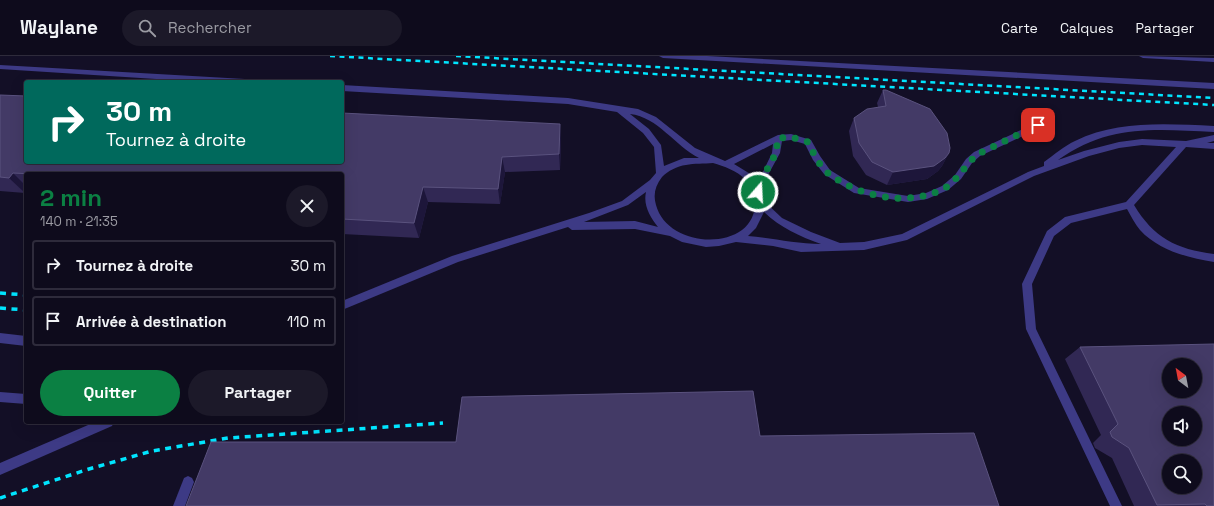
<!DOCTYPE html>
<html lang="fr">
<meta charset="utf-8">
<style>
:root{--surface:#0e0b1c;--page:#1c1929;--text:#f1f3f6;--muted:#9b9ba3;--line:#2e2b3b;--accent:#0b8043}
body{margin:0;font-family:"Space Grotesk",sans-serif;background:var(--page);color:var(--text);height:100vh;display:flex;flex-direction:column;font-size:15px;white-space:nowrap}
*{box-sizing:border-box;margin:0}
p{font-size:13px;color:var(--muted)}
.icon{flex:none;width:22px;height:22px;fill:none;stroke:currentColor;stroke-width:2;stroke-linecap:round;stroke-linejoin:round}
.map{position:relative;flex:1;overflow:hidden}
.panel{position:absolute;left:24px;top:116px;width:320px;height:252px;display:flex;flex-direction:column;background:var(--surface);border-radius:4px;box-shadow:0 4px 16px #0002,0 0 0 1px var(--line)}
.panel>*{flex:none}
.hud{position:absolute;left:24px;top:24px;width:320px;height:84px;border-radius:4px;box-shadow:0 4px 16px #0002,0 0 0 1px var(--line);background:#00695c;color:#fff;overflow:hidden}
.needle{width:26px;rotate:328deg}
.fabs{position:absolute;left:1162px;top:302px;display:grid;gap:8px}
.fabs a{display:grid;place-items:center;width:40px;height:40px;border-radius:50%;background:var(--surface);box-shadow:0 4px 16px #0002,0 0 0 1px var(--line);font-size:20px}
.pin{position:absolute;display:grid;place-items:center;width:34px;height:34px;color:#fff;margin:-17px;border-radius:8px;box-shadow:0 2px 6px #0006}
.me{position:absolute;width:44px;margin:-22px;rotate:19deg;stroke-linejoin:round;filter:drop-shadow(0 0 3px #0008)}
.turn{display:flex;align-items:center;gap:14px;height:84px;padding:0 16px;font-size:18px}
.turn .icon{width:52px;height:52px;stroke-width:2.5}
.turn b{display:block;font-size:28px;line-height:34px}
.round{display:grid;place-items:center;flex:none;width:42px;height:42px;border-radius:21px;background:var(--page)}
.head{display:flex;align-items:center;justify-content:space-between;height:68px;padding:0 16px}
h1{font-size:24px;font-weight:600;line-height:30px;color:var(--accent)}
.primary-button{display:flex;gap:8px;margin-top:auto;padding:8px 16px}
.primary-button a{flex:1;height:46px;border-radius:24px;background:var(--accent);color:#fff;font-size:16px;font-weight:600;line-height:46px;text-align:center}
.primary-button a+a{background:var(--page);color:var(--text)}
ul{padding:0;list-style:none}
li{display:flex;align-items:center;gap:12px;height:50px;margin:0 8px 6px;padding:0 8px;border:2px solid var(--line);border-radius:4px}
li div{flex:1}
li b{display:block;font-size:15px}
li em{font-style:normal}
header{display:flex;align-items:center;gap:24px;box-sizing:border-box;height:56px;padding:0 20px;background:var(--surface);border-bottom:1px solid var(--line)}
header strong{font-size:19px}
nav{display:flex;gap:22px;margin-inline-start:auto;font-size:14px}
.search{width:280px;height:36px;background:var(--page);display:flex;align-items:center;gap:10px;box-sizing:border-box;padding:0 14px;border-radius:22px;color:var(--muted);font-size:15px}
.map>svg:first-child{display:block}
</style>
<header>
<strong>Waylane</strong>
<div class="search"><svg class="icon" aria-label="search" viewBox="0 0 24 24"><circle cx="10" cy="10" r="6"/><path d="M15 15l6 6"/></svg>Rechercher</div>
<nav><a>Carte</a><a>Calques</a><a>Partager</a></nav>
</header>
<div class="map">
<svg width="1214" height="450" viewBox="0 0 1214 450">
<rect width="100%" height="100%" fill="#130f26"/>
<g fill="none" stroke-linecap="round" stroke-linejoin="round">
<g fill="#3d3a85" fill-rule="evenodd">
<polygon points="659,0 707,0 1214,27 1214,33 663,2"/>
<polygon points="1139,0 1214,2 1214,6 1143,2"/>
<polygon points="0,9 245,23 249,26 203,26 0,13"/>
<path d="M342,29L568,42L638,53L656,61L695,92L725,105L778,79L791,78L811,84L820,100L830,114L859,132L908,140L926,137L942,130L955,119L966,103L974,96L1036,67H1042L1043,69L1042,71L980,100L972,107L961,123L948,134L927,143L908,146L854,137L824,118L813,104L805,88L791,84L782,85L780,97L768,119L763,137L765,146L782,162L811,176L840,187L864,186L902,178L1028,116L1044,110V106C1054,99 1064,90 1075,85C1118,64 1167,68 1214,70V76C1155,73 1108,68 1058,104L1084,95L1119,86L1142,83L1186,85L1214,79V85L1207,87H1214V93L1186,91L1134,149C1154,182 1176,193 1214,198V206C1188,202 1158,194 1140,174C1135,168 1131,160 1127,153L1071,167L1054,180L1032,228L1036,273L1122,450H1110L1026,273L1022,228L1047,175L1065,161L1126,146L1176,91L1142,89L1119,92L1089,100L1034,120L907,184L864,194L801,196L773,190L736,186L719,190L706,191L682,186L670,180L635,173L572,174L568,171L458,206L342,254V245L452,200L589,157L622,145L650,124L656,117L654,91L643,77L617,56L568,48L342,35ZM630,58C658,61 675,90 699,102H684L664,110L661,89L649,73ZM773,88L772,97L758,126L752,119L734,108ZM713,107C724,110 737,115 745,123C760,137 758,162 742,174C716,193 665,183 656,149C653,139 655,130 662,121C668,115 677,110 686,109C694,107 704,108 713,107ZM646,136C643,149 650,161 658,171L635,165L584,166L628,149ZM764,156C781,172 799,180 821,188C796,188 773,182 748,180L756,172Z"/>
<polygon points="0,277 26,280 26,290 0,287"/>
<polygon points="0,336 26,338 26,348 0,346"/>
<polygon points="95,366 114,366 112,370 0,419 0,407"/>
<polygon points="188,420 192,422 194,426 185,450 173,450 184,422"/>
</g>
<g stroke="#00e5ff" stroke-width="2.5" stroke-dasharray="5 4.5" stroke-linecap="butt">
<polyline points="330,0 1214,49"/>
<polyline points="456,0 1214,42"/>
</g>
<g stroke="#00e5ff" stroke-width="3.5" stroke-dasharray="6 5.5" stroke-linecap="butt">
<polyline points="0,237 26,239"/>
<polyline points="0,252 26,254"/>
<polyline points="0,442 89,413 152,395 228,382 443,367"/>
</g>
</g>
<g fill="#312854">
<polygon points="883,34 949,97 942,110 938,115 927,123 887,129 866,119 853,100 849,75 854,62 878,51 877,47"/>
<polygon points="0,39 561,83 560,114 505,116 500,148 428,146 419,182 342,178 342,118 26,118 26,135 25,137 0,135"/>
<polygon points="1080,291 1214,450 1134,450 1112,402 1095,392 1093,387 1101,379 1065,303"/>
</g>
<g fill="#1d163a">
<polygon points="560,68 561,83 560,114 559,98"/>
<polygon points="949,97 942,110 938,115 927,123 887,129 893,116"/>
<polygon points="502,101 505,116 500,148 498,133"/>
<polygon points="13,117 26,130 26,135 25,137 9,122"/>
<polygon points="423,131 428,146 419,182 414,167"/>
</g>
<g fill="#433a66" stroke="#5a527e" fill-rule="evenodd">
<polygon points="883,34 886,34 930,53 947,77 950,92 949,97 945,102 934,110 893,116 872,106 859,87 854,62 867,53 886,50"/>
<polygon points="0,39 26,40 26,106 342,106 342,57 560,68 559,98 502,101 498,133 423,131 414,167 342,163 342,118 33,118 13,117 9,122 0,121"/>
<path d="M1214,288V450H1207L1205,448L1157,449L1129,392L1112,381L1110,376L1118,368L1080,291ZM1169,309H1195V335H1169ZM1169,357H1195V383H1169ZM1169,405H1195V431H1169Z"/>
<polygon points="753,335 760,380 974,377 999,450 186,450 211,386 456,386 462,341"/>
</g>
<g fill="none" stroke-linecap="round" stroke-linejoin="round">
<path stroke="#0b8043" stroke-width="7" stroke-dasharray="0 12.6" d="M758,136L764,119L776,97L778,82L791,81L808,86C813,96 819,110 828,117C859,141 907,151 943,133C958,125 965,108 978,98L1038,69"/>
</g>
</svg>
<div class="fabs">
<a><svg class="needle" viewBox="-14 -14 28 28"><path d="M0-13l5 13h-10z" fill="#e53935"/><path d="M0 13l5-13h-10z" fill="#9b9ba3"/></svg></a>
<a><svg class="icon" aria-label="sound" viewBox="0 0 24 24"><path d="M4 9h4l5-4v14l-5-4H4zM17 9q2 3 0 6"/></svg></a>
<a><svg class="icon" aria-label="search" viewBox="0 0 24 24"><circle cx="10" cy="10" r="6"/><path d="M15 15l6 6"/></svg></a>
</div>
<div class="pin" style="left:1038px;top:69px;background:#d93025"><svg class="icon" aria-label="arrive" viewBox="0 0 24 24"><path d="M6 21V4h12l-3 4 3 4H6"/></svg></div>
<svg class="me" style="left:758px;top:136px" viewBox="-20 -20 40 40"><circle r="17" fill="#0b8043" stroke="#fff" stroke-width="3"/><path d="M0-11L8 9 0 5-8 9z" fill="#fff"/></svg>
<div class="hud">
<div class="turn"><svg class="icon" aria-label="right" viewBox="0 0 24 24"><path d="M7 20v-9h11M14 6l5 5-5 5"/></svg><div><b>30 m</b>Tournez à droite</div></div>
</div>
<section class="panel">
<div class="head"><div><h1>2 min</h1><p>140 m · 21:35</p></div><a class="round"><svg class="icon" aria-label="close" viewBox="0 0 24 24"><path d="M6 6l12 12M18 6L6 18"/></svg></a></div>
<ul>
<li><svg class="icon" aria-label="right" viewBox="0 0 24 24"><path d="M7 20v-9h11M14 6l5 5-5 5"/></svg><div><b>Tournez à droite</b></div><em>30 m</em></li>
<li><svg class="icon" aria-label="arrive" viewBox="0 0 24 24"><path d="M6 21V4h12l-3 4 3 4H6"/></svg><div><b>Arrivée à destination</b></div><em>110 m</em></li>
</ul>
<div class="primary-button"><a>Quitter</a><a>Partager</a></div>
</section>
</div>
